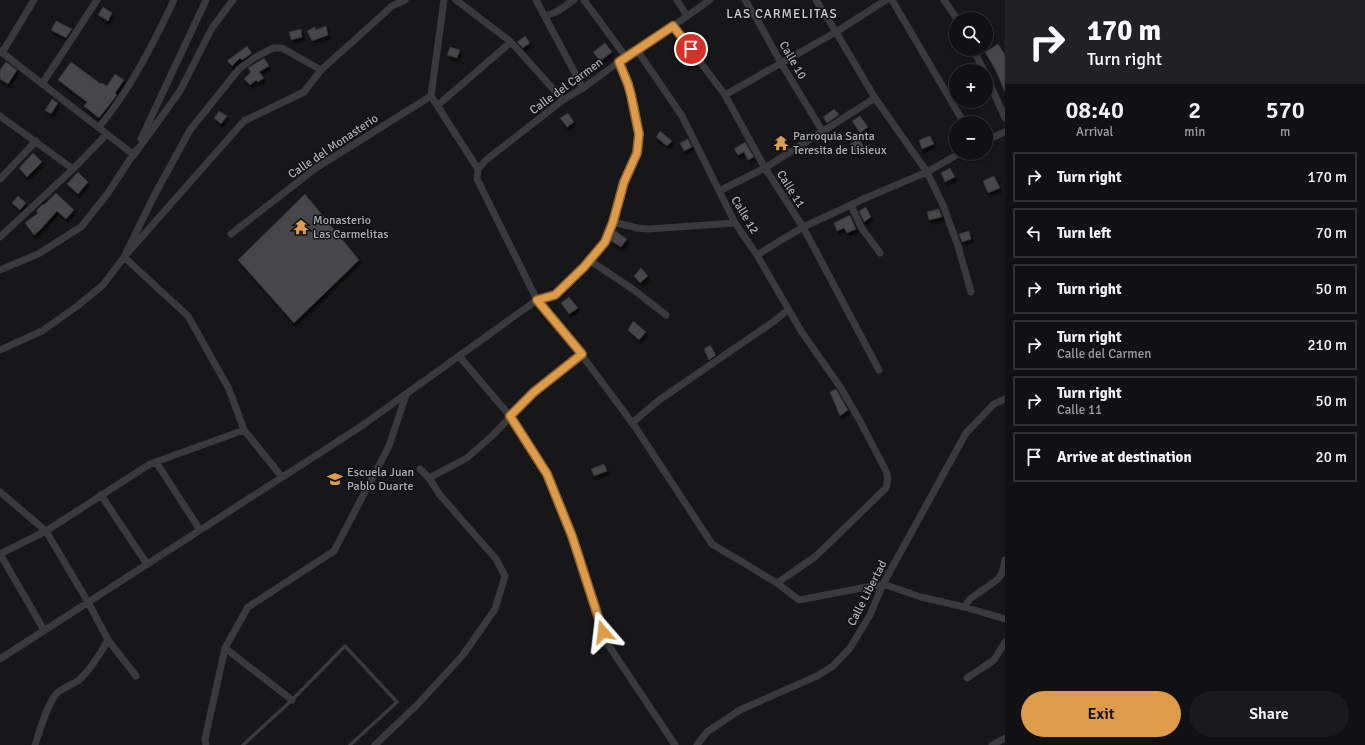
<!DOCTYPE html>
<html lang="en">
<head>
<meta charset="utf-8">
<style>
  body { margin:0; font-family:Signika,sans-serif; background:#1a1a1c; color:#f1f3f6; height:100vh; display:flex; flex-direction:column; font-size:15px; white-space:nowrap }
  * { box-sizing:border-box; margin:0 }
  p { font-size:13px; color:#9c9da0 }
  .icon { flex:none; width:22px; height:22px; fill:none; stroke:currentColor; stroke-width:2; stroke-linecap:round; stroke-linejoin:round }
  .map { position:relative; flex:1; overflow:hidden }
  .details { display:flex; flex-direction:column; background:#111113; width:360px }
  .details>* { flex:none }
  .guide { background:#202124; color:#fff; overflow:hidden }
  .tools { position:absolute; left:949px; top:12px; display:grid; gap:8px }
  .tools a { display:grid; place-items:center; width:44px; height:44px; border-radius:50%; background:#111113; box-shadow:0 2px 6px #0003,0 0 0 1px #303133; font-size:20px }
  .pin { position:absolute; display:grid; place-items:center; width:34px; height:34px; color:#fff; margin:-17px; border:2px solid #fff; border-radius:50%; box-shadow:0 1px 4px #0007 }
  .me { position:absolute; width:44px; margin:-22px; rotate:343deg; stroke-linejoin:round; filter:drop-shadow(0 0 3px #0008) }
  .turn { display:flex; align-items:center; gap:14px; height:84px; padding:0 16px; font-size:18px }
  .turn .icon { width:52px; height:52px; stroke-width:2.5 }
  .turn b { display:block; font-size:28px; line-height:34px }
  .eta { display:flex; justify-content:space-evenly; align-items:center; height:68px; text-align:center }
  .eta b { font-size:24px; font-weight:600; line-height:28px }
  .cta { display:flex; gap:8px; margin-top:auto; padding:8px 16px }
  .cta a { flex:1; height:46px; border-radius:24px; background:#de9b49; color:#111; font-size:16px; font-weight:600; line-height:46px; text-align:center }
  .cta a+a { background:#1a1a1c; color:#f1f3f6 }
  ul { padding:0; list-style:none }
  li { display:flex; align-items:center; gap:12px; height:50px; margin:0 8px 6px; padding:0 8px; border:2px solid #303133; border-radius:0px }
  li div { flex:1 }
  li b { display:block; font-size:15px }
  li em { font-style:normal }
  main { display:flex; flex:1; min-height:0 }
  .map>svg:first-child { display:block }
  .building { fill:#46474b; stroke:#313234; filter:url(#shadow) }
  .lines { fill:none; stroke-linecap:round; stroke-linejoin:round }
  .service { stroke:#383a3d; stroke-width:3.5 }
  .minor { stroke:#383a3d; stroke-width:7 }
  .route-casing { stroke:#90652f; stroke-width:10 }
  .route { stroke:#de9b49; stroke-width:7 }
  .labels { text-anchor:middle; stroke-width:3; stroke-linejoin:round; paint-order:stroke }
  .street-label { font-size:12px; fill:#abb0b7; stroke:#121214 }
  .poi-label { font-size:12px; fill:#abb0b7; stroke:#121214; text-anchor:start }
  .neighbourhood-label { font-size:13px; letter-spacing:1px; fill:#cbced4; stroke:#121214 }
</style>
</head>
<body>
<main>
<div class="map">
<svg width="1005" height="745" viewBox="0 0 1005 745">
  <defs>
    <filter id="shadow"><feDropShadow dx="2" dy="3.5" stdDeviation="1" flood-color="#0009"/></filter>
  </defs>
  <rect width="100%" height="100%" fill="#171719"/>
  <!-- building -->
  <path class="building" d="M103,7l9,6 -4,8 -10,-6z
    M56,21l16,8 -6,9 -15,-8z
    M326,26l2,9 -16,6 -5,-10 8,-4 1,3z
    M301,29l1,8 -11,3 -2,-8z
    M525,36l5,7 -7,5 -6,-6z
    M605,43l7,9 -12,9 -7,-9z
    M998,44l7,11v37l-10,-23 -10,-17z
    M247,46l5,7 -10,7 -2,-2 -8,8 -5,-5z
    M450,47l10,3 -3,8 -10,-3z
    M264,58l5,8 -10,6 5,6 -6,4 -2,-2 -6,5 -6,-6 7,-7 -3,-4z
    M6,62l11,8 -9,14 -8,-5v-9z
    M71,62l30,22 1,-1 5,3 8,-12 9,6 -9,13 2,2 -18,23 -15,-12 3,-4 -29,-22z
    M52,99l6,4 -7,11 -6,-4z
    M834,109l5,6 -12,8 -4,-6z
    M219,111l8,5 -6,8 -7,-6z
    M568,113l6,9 -7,5 -7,-9z
    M860,116l8,11 -8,6 -8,-12z
    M660,131l12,10 -5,5 -11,-9z
    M930,136l4,8 -12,5 -3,-9z
    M688,139l4,8 -8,4 -4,-8z
    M859,139l6,10 -9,5 -6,-10z
    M745,142l9,15 -6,3 -4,-8 -6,3 -4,-6z
    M33,153l9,9 -15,15 -8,-9z
    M950,168l5,9 -10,5 -4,-9z
    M78,172l10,10 -10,12 -11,-10z
    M994,176l6,12 -12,5 -5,-12z
    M56,193l18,17 -8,9 -9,-8 -16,18 -7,6 -9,-12 13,-10 -2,-2 7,-7 1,1z
    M305,194l54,66 -65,63 -56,-63z
    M18,196l8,7 -6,7 -8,-7z
    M866,207l5,10 -7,5 -5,-11z
    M939,209l3,8 -13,3 -2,-8z
    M850,215l6,14 -9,4 -3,-5 -7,3 -3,-8z
    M615,231l12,8 -6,8 -10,-6z
    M969,231l2,8 -9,3 -3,-8z
    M641,268l7,8 -8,7 -6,-7z
    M569,297l9,11 -9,6 -8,-11z
    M633,321l13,11 -7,8 -11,-10z
    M710,345l6,10 -7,5 -5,-11z
    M836,389l12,21 -8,6 -10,-24z
    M604,464l3,7 -13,5 -3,-7z"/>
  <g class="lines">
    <!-- service -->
    <path class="service" d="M243,745l49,-45 53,-54 52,56 -47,43"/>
    <!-- minor -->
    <path class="minor" d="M456,0l55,42 52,58
      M536,0l47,88
      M584,0l42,57
      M677,0l10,16
      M745,0l13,21 23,42 42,69
      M816,0l20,32 39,66 52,74 16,33 15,41 13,46
      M892,0l72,123
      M944,0l13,19
      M545,16l11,-4 18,-12
      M673,26l52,69 40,73 38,59 76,143
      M973,49l11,22
      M637,50l45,66 53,107 22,32 44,76 40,57 19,33 26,50 2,8 -2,9 -70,68 -39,27
      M0,51l134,104 46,-64 32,-63 21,-28
      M2,53l32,-53
      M619,62l9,22 7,22 4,28 -2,19 -13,29 -11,40 -8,20 -21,25 -29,28 -18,5 44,54 55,74 76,116 65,39 22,17 84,-16 38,13 43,10 41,12
      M986,75l19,43
      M42,84l55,-84
      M725,95l111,-63 50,-32
      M438,105l73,-63
      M0,116l73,53
      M99,127c31,-37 54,-83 75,-127
      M141,139l65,-139
      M986,140l19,-8
      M478,169l8,-9 77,-60 20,-12 43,-31 47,-31 14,-10 23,-16
      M0,179l36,-38
      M719,191l46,-23 110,-70
      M851,205l10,22 19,26
      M613,222l24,6 12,1 86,-6
      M231,234l85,-66 115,-72
      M0,237l73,-68 34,-35
      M757,255l46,-28 65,-30 59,-25 33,-19
      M589,260l45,30 32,25
      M0,270l38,-16 43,-27 27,-34 28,-43
      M0,350l42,-19 34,-24 27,-22 21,-28 30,-61 36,-66 49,-61 15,-11 19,-10h9l39,22
      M459,356l51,60 37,58 24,62 36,107 68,102
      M632,423l27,-23 114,-78 15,-12
      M156,462l44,68
      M420,469l9,9
      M282,477l-38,-47 -15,-41 -41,-73 -64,-59 120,-136 60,-29 17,-22 49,-44 22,-20 13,-6
      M0,492l46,39 42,71 20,38 28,36
      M101,495l46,69
      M0,554l46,-23 104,-67 94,-34
      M0,554l44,76
      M964,607l6,-8 28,-20 4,-6 3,-13
      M225,648l67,52
      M0,659l360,-232 177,-127 -60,-121 1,-10 -47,-73 13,-96
      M967,678l27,-18 11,-18
      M35,745c5,-15 11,-38 21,-51 3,-4 18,-10 23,-14 12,-11 21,-26 29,-40
      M206,745l-1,-6 20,-91 23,-41 86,-56 55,-105 17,-51
      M375,745l42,-40 46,-50 32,-46 10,-33 -9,-17 -56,-64 -11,-17 38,-20 26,-23 41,-43 47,-38
      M697,745l10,-13 33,-22 77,-34 16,-10 17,-18 20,-33 13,-31 83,-151 28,-29 11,-5
      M992,745l13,-7"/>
  </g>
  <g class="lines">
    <defs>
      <path id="route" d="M603,632l-31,-96 -25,-62 -37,-58 24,-24 48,-38 -45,-54 18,-5 29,-28 21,-25 8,-20 11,-40 13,-29 2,-19 -8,-39 -3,-11 -9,-22 54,-36 18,23"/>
    </defs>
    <!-- route casing -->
    <use href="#route" class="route-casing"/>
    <!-- route -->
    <use href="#route" class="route"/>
  </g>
  <!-- icons -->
  <defs>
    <symbol id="temple-bare" viewBox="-9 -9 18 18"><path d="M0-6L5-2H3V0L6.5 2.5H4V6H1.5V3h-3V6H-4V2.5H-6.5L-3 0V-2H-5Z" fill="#de9b49" stroke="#121214" stroke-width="2.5" paint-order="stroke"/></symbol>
    <symbol id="school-bare" viewBox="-9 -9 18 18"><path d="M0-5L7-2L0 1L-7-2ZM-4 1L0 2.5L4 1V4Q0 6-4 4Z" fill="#de9b49" stroke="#121214" stroke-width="2.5" paint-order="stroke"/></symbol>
  </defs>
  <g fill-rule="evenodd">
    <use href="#temple-bare" x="770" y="132" width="22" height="22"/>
    <use href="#temple-bare" x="290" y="216" width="22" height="22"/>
    <use href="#school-bare" x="324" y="468" width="22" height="22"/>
  </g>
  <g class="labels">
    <!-- street labels -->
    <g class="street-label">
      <text transform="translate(793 60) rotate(60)" y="4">Calle 10</text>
      <text transform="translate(566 86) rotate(-36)" y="4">Calle del Carmen</text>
      <text transform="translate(333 146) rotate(-34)" y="4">Calle del Monasterio</text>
      <text transform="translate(791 189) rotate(58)" y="4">Calle 11</text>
      <text transform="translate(745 215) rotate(59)" y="4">Calle 12</text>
      <text transform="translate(867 593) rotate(-63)" y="4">Calle Libertad</text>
    </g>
    <!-- poi labels -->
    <g class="poi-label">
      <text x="793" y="140">Parroquia Santa<tspan x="793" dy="14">Teresita de Lisieux</tspan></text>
      <text x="313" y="224">Monasterio<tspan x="313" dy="14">Las Carmelitas</tspan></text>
      <text x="347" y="476">Escuela Juan<tspan x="347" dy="14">Pablo Duarte</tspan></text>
    </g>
    <!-- neighbourhood labels -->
    <g class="neighbourhood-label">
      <text x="782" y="18">LAS CARMELITAS</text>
    </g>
  </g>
</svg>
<div class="tools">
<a><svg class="icon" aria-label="search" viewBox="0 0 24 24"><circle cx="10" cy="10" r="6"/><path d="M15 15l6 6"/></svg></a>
<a>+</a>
<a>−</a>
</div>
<div class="pin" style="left:691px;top:49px;background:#d93025"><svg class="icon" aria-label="arrive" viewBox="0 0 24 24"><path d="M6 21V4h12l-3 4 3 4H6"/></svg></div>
<svg class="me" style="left:603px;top:632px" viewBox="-20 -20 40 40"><path d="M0-17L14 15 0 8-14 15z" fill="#de9b49" stroke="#fff" stroke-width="4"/></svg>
</div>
<section class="details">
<div class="guide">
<div class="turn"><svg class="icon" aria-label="right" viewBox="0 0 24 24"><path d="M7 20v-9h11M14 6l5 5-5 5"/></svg><div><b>170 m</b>Turn right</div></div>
</div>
<div class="eta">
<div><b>08:40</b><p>Arrival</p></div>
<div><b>2</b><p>min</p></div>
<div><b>570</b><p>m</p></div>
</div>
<ul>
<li><svg class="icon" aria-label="right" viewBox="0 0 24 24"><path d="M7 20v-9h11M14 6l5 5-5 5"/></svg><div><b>Turn right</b></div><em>170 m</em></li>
<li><svg class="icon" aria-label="left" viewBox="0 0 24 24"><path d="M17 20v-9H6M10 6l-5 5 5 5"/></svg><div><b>Turn left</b></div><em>70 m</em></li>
<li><svg class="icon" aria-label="right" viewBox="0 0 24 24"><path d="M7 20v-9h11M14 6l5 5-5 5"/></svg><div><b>Turn right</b></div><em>50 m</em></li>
<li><svg class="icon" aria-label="right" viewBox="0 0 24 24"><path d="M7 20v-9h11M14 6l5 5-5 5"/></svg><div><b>Turn right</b><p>Calle del Carmen</p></div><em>210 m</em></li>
<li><svg class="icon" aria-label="right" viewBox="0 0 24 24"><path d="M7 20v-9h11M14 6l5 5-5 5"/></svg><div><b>Turn right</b><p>Calle 11</p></div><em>50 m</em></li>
<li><svg class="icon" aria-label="arrive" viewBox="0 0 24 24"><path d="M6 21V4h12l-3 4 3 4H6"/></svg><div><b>Arrive at destination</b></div><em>20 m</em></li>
</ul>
<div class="cta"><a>Exit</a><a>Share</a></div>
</section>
</main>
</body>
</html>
